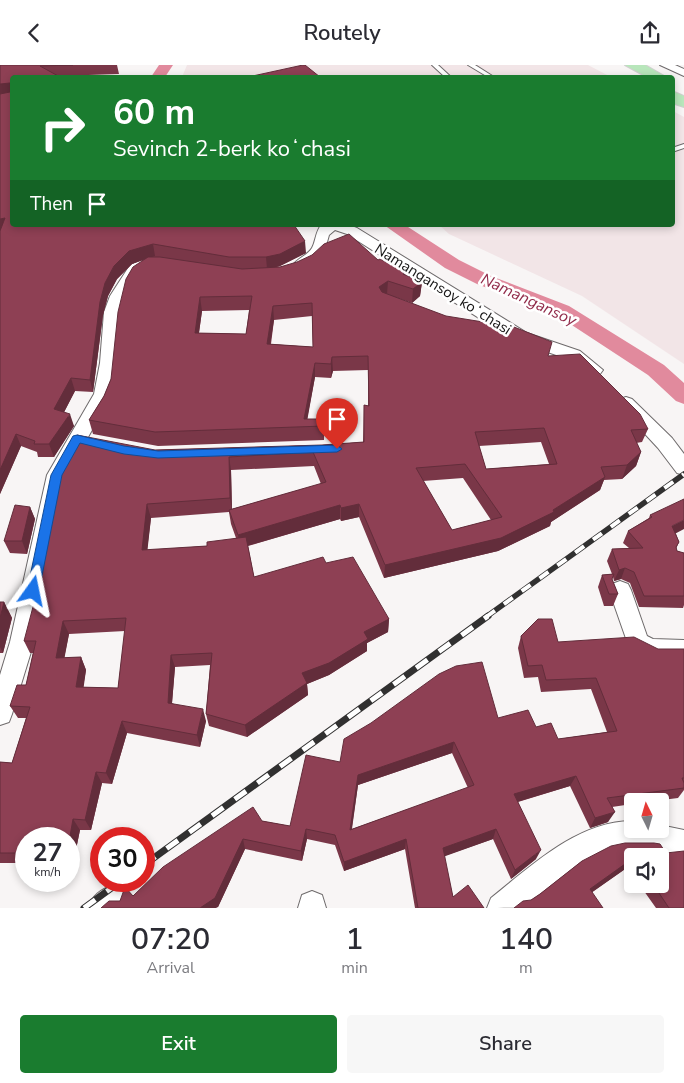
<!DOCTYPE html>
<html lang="en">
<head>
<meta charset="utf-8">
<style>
  body { margin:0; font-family:"Nunito Sans",sans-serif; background:#f7f7f7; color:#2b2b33; height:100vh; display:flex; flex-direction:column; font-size:19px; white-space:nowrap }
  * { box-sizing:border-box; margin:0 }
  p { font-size:16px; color:#7c7c81 }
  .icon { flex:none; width:28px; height:28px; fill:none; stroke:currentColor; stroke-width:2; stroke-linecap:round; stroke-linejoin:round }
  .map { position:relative; height:843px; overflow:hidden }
  .details { display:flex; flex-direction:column; background:#fff; flex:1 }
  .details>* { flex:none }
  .hud { position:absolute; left:10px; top:10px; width:665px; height:152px; border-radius:5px; box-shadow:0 2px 8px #0003; background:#1a7c2f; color:#fff; overflow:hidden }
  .needle { width:32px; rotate:355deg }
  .tools { position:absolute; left:624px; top:728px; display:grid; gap:10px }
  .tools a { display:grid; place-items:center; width:45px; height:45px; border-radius:5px; background:#fff; box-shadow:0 2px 8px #0003; font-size:25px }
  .speed { position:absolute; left:15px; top:762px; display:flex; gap:10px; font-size:25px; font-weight:700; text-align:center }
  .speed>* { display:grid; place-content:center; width:65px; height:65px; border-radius:50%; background:#fff; box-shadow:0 2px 8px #0003; line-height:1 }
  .speed small { font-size:12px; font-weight:400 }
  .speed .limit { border:8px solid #d22; background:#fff; color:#111 }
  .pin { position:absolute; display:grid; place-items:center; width:42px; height:42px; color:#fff; margin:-51px -21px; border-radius:50% 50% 50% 0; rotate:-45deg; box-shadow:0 0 5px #0007 }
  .pin .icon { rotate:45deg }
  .me { position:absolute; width:55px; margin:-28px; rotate:12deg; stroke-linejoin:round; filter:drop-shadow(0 0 4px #0008) }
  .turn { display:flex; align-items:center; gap:18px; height:105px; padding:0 20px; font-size:22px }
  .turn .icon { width:65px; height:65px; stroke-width:2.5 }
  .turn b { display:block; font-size:35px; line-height:42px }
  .then { display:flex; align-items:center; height:48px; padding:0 20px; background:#0003; gap:10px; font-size:19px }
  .eta { display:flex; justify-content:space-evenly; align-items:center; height:85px; text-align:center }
  .eta b { font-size:30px; font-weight:600; line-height:35px }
  .cta { display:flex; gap:10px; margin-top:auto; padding:10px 20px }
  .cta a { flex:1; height:58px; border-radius:5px; background:#1a7c2f; color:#fff; font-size:20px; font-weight:600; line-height:58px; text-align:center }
  .cta a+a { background:#f7f7f7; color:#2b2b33 }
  header { display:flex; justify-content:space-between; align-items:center; height:65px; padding:0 20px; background:#fff; font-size:22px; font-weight:600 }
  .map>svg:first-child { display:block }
  .built { fill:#f2e5e7 }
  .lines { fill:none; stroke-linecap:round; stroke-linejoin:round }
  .canal { fill:#e18a9d; fill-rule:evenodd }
  .service-casing { stroke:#6e6a6b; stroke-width:2 }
  .minor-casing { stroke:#6e6a6b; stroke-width:2 }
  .primary-casing { stroke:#d1d0d0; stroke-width:2 }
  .service { fill:#fff; fill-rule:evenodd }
  .minor { fill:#fff; fill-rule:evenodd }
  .primary { fill:#b8e6bb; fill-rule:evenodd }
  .rail-far1-casing { stroke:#313030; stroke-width:5.5 }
  .rail-casing { stroke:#313030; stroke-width:7 }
  .rail-far1 { stroke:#fff; stroke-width:4; stroke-dasharray:11; stroke-linecap:butt }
  .rail { stroke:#fff; stroke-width:5; stroke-dasharray:14; stroke-linecap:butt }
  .wall { fill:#7a3748; fill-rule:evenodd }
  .shaded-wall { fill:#632d3b }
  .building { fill:#8e4054; stroke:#632d3b; fill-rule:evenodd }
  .route { fill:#1a73e8; stroke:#114b97 }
  .labels { text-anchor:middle; stroke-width:5; stroke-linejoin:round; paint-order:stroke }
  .street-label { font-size:15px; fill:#171616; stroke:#fff }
  .water-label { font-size:16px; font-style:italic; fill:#912b4a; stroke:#fff }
</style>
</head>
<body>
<header><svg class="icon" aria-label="back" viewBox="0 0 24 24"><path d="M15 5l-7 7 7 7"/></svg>Routely<svg class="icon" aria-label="share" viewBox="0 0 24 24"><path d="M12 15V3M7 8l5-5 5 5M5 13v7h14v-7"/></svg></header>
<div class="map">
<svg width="684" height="843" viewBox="0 0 684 843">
  <rect width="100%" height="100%" fill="#f8f5f5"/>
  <!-- built -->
  <path class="built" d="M187,0h401l23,12h-429z
    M673,46l11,6v247l-102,-68 -133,-62 -10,-9h233z"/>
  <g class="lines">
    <!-- canal -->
    <path class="canal" d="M159,0h14l-8,12h-14z
      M384,160h21l54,35 32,16 78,30 95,59 20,18v21l-8,-3 -28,-26 -93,-61 -78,-30 -32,-16z"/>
    <defs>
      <path id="service" d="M432,0h6l13,12h-6z
        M468,0h7l19,12h-6z
        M684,79v4l-12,4v-4z"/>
      <path id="minor" d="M660,0h15l9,4v7z
        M321,160h28l8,3 170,105 53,18 23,19 -3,4h-12l-20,-15 -53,-18 -168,-107 -12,-4 -6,5 -5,18 -18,15h-10l-3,-3c5,-7 15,-10 19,-17 4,-7 3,-15 9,-23z
        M141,195l8,5 -8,6 -15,25 -6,16 -2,51 -6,31 -45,81 -33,167 -22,72 -3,8 -9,3v-50l10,-33 37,-167 47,-81 6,-31 4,-51 6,-16 20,-31z
        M626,332l6,2 40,39 12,16v21l-7,-2 -19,-25 -38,-41 -3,-4 3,-4z
        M620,516l8,3 3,6 16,46 6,3 31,1v20l-32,-1 -22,-9 -21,-60 3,-6z
        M631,756l1,8h28v-4l24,5v28c-57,-13 -78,-14 -126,23 -10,8 -21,20 -33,26 -9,1 -28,1 -38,1l4,-10c40,-32 86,-76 140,-77z
        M113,820l10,4 4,10 -3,9h-36c5,-13 12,-18 25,-23z
        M312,826l10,4 4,13h-28l4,-13z"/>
      <path id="primary" d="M625,0h20l21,12h-19z
        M672,26l12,5v11l-12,-4z"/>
    </defs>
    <!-- service casing -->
    <use href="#service" class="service-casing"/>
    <!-- minor casing -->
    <use href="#minor" class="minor-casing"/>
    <!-- primary casing -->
    <use href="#primary" class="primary-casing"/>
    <!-- service -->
    <use href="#service" class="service"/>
    <!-- minor -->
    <use href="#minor" class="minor"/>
    <!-- primary -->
    <use href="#primary" class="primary"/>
    <defs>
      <path id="rail-far1" d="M486,552l198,-143"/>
      <path id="rail" d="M144,800l344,-249
        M84,843l37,-27"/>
    </defs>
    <!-- rail-far1 casing -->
    <use href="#rail-far1" class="rail-far1-casing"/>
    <!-- rail casing -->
    <use href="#rail" class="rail-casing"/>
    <!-- rail-far1 -->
    <use href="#rail-far1" class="rail-far1"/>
    <!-- rail -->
    <use href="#rail" class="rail"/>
  </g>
  <!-- wall -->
  <path class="wall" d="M0,0h117l2,9 -61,2 -46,149 294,28 -26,13 -3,1 101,-7 44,22 -2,14 -8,7 -17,-6 153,59 100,73 -6,13 -6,1 5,9 -5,14 -14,13 -18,1 -4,10 -49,32 -1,4 -52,25 -114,27 -25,-61 -18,4 -1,-2 -92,27 6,31 72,-14 63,56 -1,13 -21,11v8l-38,24 -22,9 1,11 -61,42 -38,-11 -3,-12 4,-49 -35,2 -3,36 34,18 -6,26 -73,-14 -15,51 -10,-1 -11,47h-11l-7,34h-4v-25h-43v24h-26v-101l12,1 14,-45h-8l-8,-12 16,-21 7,-32h-3l-6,-12 131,-191 167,-5 41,-3 1,-37 4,1v-36l-35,1 -2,7 -16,-1 -8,42h17v21l-166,6 -65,-12 -4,-14 15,-24 7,-17 34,-120 -13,5 -15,15 -9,17 -5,19 -10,77 -18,-1 -11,21 10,14 -20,31h-16l-1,-5 -16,-6 -21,48zM249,245l-3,24 -47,-1 3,-22zM312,251l1,31 -42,-3 3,-24zM541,377l8,22 -63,5 -7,-23zM314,401l7,18 -89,25 -1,-39zM463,413l28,42 -39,10 -29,-49zM229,447l2,12 5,14 -29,8 -60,4 4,-32zM125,566l-7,57 -35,-1 3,-17 -5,-13 -17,1 5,-24z
    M30,442l5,12 -8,35 -17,-1 -6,-12z
    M650,450l26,19 3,8 -3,7 1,2 7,2v52l-1,3 -44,-1 -9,-24 -9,-4 -7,2 -1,-4 -1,2 6,15 -5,12h-9l-6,-19 4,-12 10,-1 -5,-13 5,-12 17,-1 -6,-5 5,-12 21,-13z
    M0,537h4l8,16 -9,35h-3z
    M521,571l37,6 100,7h26v141l-6,8 -24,3h-22v3l-20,3 -4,15 -18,6 -20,-42 -52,16 18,57 -25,20 -18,-40 -49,17 9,41 31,11h-69l-10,-59 -61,22 -9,-26 -28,-6 -5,22 -57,-12 -27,58 -98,-6 13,-5 129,-75 28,5 50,-64 158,-44 38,9 22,12 49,-7 -16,-43 -50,3 -3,-15 -14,1 -6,-30zM452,688l16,35 -116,41 6,-44z
    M666,788l18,55h-28l-17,-24h21v-28h-28v17l-4,-6 -36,25 -61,8 9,-6 42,-33z"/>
  <!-- shaded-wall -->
  <path class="shaded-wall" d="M10,18l2,8 -12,5v-12z
    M5,153l-5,15v-14z
    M305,176l1,12 -26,13 -13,3 -1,-12z
    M153,179l2,12 -23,8 -15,15 -9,17 -5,19 -10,77 -3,-12 10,-78 5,-19 9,-17 15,-15z
    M388,216l-1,13 -9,7 1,-14z
    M422,217l-2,14 -8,7 1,-14z
    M200,232l2,14 -5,35 -2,-13z
    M273,241l1,14 -6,38 -1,-14z
    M332,292l1,14 -2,7v-14z
    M315,298v14l-9,50 -2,-8z
    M71,313l4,13 -16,31 -5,-13z
    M70,349l4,12 -20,31 -5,-13z
    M16,369l5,12 -21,48v-24z
    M641,387l-5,14 -14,13 5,-14z
    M229,392l2,13 1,42 -2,-14z
    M605,412l-5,13 -49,32 -1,4 -52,25 -114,27 1,-13 168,-55z
    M147,439l4,14 -5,45 -4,-13z
    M359,439v13l-18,4v-13z
    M340,440v14l-100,29 -2,-13z
    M30,442l5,12 -8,35 -5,-13z
    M684,455v9l-17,9 5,-12z
    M625,503l-4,11 -7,2 5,-11z
    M4,537l8,16 -9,35 -3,-6v-29z
    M389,554l-1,13 -21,11v8l-38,24 -22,9 1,11 -61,42 -2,-12 57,-52 62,-41z
    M63,556l6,13 -7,37 -6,-13z
    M171,590l4,12 -4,48 -3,-12z
    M81,592l5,13 -4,29 -6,-12z
    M203,644l3,12 -6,26 -3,-12z
    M122,656l5,12 -15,51 -6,-11z
    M454,677l-2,11 -94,32 -8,55v-10l8,-55z
    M96,707l6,11 -11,47 -6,-10z
    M576,711l-6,10 -60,18 4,-10z
    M615,747l-7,10 -18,6 5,-10z
    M73,754l7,11 -7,34 -4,-6v-16z
    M306,764l1,10 -5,22 -1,-10z
    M496,764l-3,10 -53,19 3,-10z
    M243,774l2,10 -27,58 -2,1h-16z
    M406,774l-1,10 -61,22v-9z
    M541,785l-5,9 -25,20 4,-9z
    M632,794v2l-4,6 -44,31 6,-9z"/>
  <!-- building -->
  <path class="building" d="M0,0h73l-33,1 20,11h-48v148h282l11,16 -25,13 -14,3h-37l-76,-13 -24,7 -15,15 -9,17 -5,19 -10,78 -19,-2 -17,31 16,5 -21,30h-15l1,-3 -19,-7 -16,36v-239l5,-13 -5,1v-125l10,-2v-9l-10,1z
    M305,0l15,12h-72l55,-12z
    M349,169l29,26 2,-1 26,13 -3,2 19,8 -9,7 -25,-8 -9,6 3,5 64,24 68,11 38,15 -4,14 32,-2 60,60 8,15 -17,1 10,22 -14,13 -26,2 4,10 -52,33 1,2 -53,26 -116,27 -26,-61 -18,4 -1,-3 -102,30 -9,-25 97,-28 -13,-30 -84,5 1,41 -83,6 -5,46 65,-4v-4l39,-5 8,40 69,-20 3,6 27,-6 36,62 -25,13 4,7 -39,24 -27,10 5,10 -62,42 -39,-11 6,-61 -41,2 -3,48 35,6 -6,26 -75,-14 -16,52 -10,-1 -11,48 -12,-1 -4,23v-3h-43v14h-26v-91l12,1 18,-56 -20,-1 7,-21h9l10,-44h-12l10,-38 27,-131 7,-21 9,-16 78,15 167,-5 42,-3v-37l5,1 -1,-50 -36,1 -1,7 -16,-1 -11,56h20v7l-169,6 -66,-12 15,-24 7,-17 7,-67 8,-33 7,-12 15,-10h12l82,12 38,-2 17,-5 15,-7 12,-11zM252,231l-6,38 -51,-1 5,-36zM312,238l1,44 -46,-3 6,-38zM544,363l13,36 -71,5 -11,-37zM465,399l37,53 -50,13 -36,-62zM126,553l-8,70 -42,-1 5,-30 -25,1 7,-37z
    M684,434v21l-12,6 7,16 -3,5 1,4 7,2v43h-40l-10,-24 -9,-4 -6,2 -7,-21 31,-1 -15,-17 24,-14 -2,-2z
    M15,440l15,2 -8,34h-18z
    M614,509l-2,5 6,15h-9l-7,-19z
    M0,537h4l-4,16z
    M538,554h14l6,23 76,-5 24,12h26v129h-2l2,5v5l-77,10 8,14 -20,6 -19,-42 -62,18 27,56 -26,20 -19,-41 -53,19 10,49 15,-12 16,23h-66l-12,-69 -62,23 -9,-27 -29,-6 -5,22 -58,-12 -28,59 -15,10h-99l8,-7h11l5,-14 8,9 30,-29 90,-60 9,14 28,5 16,-71 34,7 4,-23 27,-16 68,-49 17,-8 26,-4 16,56 30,-8 8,17 15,-4 7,16 59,-8 -21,-53 -50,2 -4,-15 -14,1 -7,-30zM454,677l20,43 -124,45 8,-55z
    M625,778h29l6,1 6,9 18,-2v57h-15l-16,-24h7v-28h-28v3l-42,30 13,19h-89l9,-7 8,-1 9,-6 42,-33 29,-15z"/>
  <!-- route -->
  <path class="route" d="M77,370l47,11 34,5 179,-6 5,4 -5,3 -179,6 -34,-4 -44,-11 -18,32 -23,116 -6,5 -6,-5 24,-116 22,-39z"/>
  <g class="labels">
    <!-- street labels -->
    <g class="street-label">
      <text transform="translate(443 224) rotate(32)" y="5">Namangansoy koʻchasi</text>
    </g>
    <!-- water labels -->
    <g class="water-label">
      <text transform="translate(529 234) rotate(25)" y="6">Namangansoy</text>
    </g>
  </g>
</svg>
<div class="tools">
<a><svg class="needle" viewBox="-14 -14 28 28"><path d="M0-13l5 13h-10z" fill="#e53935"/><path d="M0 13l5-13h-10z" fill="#7c7c81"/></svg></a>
<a><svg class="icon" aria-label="sound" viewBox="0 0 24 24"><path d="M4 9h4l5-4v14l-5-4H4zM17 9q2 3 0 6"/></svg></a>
</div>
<div class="speed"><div>27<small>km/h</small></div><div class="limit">30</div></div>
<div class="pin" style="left:337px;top:384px;background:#d93025"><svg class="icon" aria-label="arrive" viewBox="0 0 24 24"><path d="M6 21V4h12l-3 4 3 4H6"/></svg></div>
<svg class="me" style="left:33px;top:526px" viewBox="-20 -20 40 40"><path d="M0-17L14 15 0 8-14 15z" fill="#1a73e8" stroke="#fff" stroke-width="4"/></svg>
<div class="hud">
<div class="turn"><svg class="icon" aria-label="right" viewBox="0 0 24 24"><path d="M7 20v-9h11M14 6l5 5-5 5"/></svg><div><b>60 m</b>Sevinch 2-berk koʻchasi</div></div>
<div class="then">Then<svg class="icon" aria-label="arrive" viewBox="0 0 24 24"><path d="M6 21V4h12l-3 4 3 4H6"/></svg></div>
</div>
</div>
<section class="details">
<div class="eta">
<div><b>07:20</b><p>Arrival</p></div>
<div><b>1</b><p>min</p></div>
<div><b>140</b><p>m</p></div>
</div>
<div class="cta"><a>Exit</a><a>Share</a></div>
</section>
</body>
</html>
